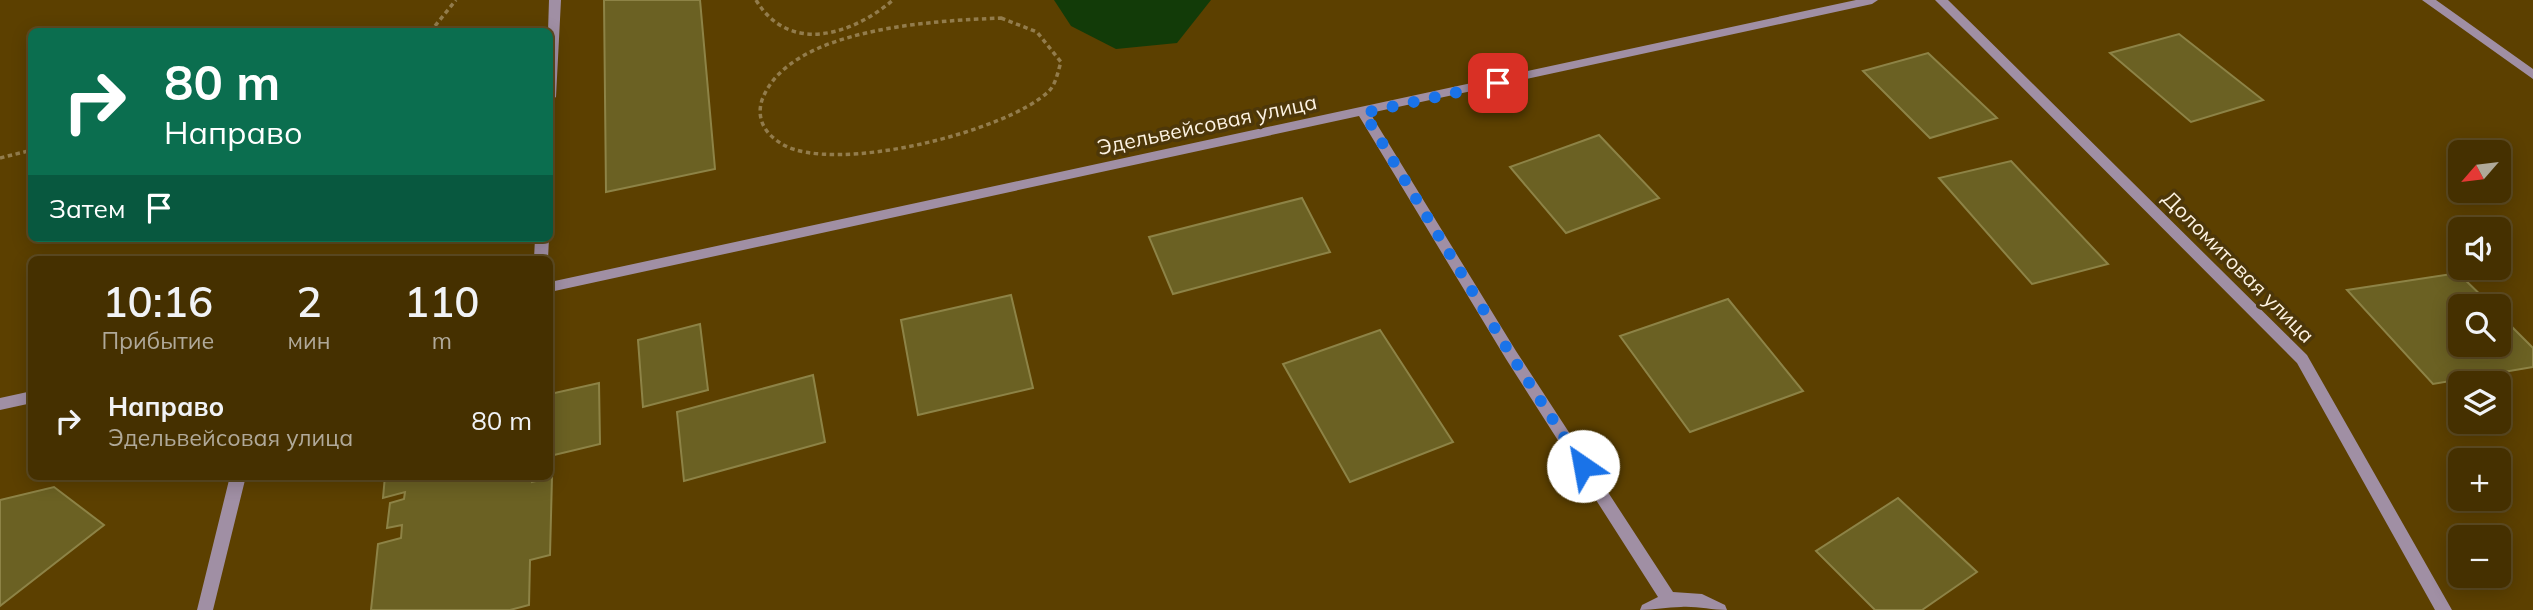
<!DOCTYPE html>
<html lang="ru">
<head>
<meta charset="utf-8">
<style>
  body { margin:0; font-family:Mulish,sans-serif; background:#4c380a; color:#f1f3f6; height:100vh; display:flex; flex-direction:column; font-size:26px; white-space:nowrap }
  * { box-sizing:border-box; margin:0 }
  p { font-size:23px; color:#b0a999 }
  .icon { flex:none; width:38px; height:38px; fill:none; stroke:currentColor; stroke-width:2; stroke-linecap:round; stroke-linejoin:round }
  .map { position:relative; flex:1; overflow:hidden }
  .sheet { position:absolute; left:28px; top:256px; width:525px; height:224px; display:flex; flex-direction:column; background:#453000; border-radius:10px; box-shadow:0 4px 18px #0003,0 0 0 2px #5d4b22 }
  .sheet>* { flex:none }
  .top-card { position:absolute; left:28px; top:28px; width:525px; height:214px; border-radius:10px; box-shadow:0 4px 18px #0003,0 0 0 2px #5d4b22; background:#0b6e4f; color:#fff; overflow:hidden }
  .needle { width:46px; rotate:242deg }
  .fabs { position:absolute; left:2448px; top:140px; display:grid; gap:14px }
  .fabs a { display:grid; place-items:center; width:63px; height:63px; border-radius:10px; background:#453000; box-shadow:0 4px 18px #0003,0 0 0 2px #5d4b22; font-size:35px }
  .pin { position:absolute; display:grid; place-items:center; width:60px; height:60px; color:#fff; margin:-30px; border-radius:14px; box-shadow:0 4px 10px #0006 }
  .me { position:absolute; width:77px; margin:-38px; rotate:327deg; stroke-linejoin:round; filter:drop-shadow(0 0 5px #0008) }
  .turn { display:flex; align-items:center; gap:24px; height:147px; padding:0 21px; font-size:32px }
  .turn .icon { width:91px; height:91px; stroke-width:2.5 }
  .turn b { display:block; font-size:49px; line-height:60px }
  .then { display:flex; align-items:center; height:66px; padding:0 21px; background:#0003; gap:14px; font-size:26px }
  .eta { display:flex; justify-content:space-evenly; align-items:center; height:119px; text-align:center }
  .eta b { font-size:42px; font-weight:600; line-height:49px }
  ul { padding:0; list-style:none }
  li { display:flex; align-items:center; gap:21px; height:91px; padding:0 21px }
  li div { flex:1 }
  li b { display:block; font-size:26px }
  li em { font-style:normal }
  .map>svg:first-child { display:block }
  .water { fill:#123b08 }
  .building { fill:#6b6123; stroke:#8d8346; stroke-width:2 }
  .lines { fill:none; stroke-linecap:round; stroke-linejoin:round }
  .path { stroke:#927c4c; stroke-width:3.5; stroke-dasharray:4.5 3.5; stroke-linecap:butt }
  .service { fill:#a08fa4; fill-rule:evenodd }
  .minor { fill:#a08fa4; fill-rule:evenodd }
  .route { stroke:#1a73e8; stroke-width:12; stroke-dasharray:0 21.6 }
  .labels { text-anchor:middle; stroke-width:7; stroke-linejoin:round; paint-order:stroke }
  .street-label { font-size:21px; fill:#fdf3e2; stroke:#4d3709 }
</style>
</head>
<body>
<div class="map">
<svg width="2533" height="610" viewBox="0 0 2533 610">
  <rect width="100%" height="100%" fill="#5c4000"/>
  <!-- water -->
  <path class="water" d="M1054,0h157l-34,43 -61,6 -45,-23z"/>
  <!-- building -->
  <path class="building" d="M604,0h96l15,169 -109,23z
    M2179,34l84,66 -72,22 -81,-69z
    M1928,53l69,65 -67,20 -67,-67z
    M1599,135l60,63 -93,35 -56,-66z
    M2011,161l97,103 -76,20 -93,-106z
    M1302,198l28,54 -157,42 -24,-57z
    M2458,273l34,33h-32v39h39v-31l34,34v19l-100,17 -86,-94z
    M1011,295l22,93 -115,27 -17,-95z
    M1728,299l75,92 -113,41 -70,-96z
    M700,324l8,66 -65,17 -5,-67z
    M1380,330l73,112 -103,40 -67,-118z
    M813,375l12,67 -141,39 -7,-69z
    M599,383l1,61 -50,12v-62z
    M385,476h147v6l20,-5 -2,78 -20,5 -1,45 -19,5h-139l7,-66 23,-6 1,-13 -15,3 3,-25 14,-4 1,-7 -22,6z
    M54,487l50,38 -104,81v-106z
    M1898,498l79,74 -55,38h-47l-59,-59z"/>
  <g class="lines">
    <!-- path -->
    <path class="path" d="M756,0c33,55 96,35 137,0
      M1001,18l36,14 24,30c-3,9 -5,22 -12,29 -42,41 -216,84 -267,53 -17,-10 -26,-25 -20,-44 27,-73 173,-79 239,-82z
      M430,32l26,-32
      M0,158l32,-8"/>
    <!-- service -->
    <path class="service" d="M549,0h12l-5,97 -6,4v-69h-2z
      M535,238h14l-1,21h-14z"/>
    <!-- minor -->
    <path class="minor" d="M1856,0h22l-6,4 -502,109 146,238 157,241 29,2 23,11 2,5c-16,0 -31,-4 -46,-3 -14,0 -27,3 -41,3l2,-5 16,-8 -152,-238 -147,-243 -809,176v-10z
      M1935,0h13l359,355 145,255h-17l-138,-247z
      M2422,0h14l97,69v10z
      M32,391v12l-32,7v-12z
      M230,476h16l-33,134h-16z"/>
  </g>
  <g class="lines">
    <!-- route -->
    <path class="route" d="M1498,83l-134,30 147,242 72,111"/>
  </g>
  <g class="labels">
    <!-- street labels -->
    <g class="street-label">
      <text transform="translate(1207 125) rotate(-12)" y="7">Эдельвейсовая улица</text>
      <text transform="translate(2238 267) rotate(45)" y="7">Доломитовая улица</text>
    </g>
  </g>
</svg>
<div class="fabs">
<a><svg class="needle" viewBox="-14 -14 28 28"><path d="M0-13l5 13h-10z" fill="#e53935"/><path d="M0 13l5-13h-10z" fill="#b0a999"/></svg></a>
<a><svg class="icon" aria-label="sound" viewBox="0 0 24 24"><path d="M4 9h4l5-4v14l-5-4H4zM17 9q2 3 0 6"/></svg></a>
<a><svg class="icon" aria-label="search" viewBox="0 0 24 24"><circle cx="10" cy="10" r="6"/><path d="M15 15l6 6"/></svg></a>
<a><svg class="icon" aria-label="layers" viewBox="0 0 24 24"><path d="M12 4l9 5-9 5-9-5zM3 14l9 5 9-5"/></svg></a>
<a>+</a>
<a>−</a>
</div>
<div class="pin" style="left:1498px;top:83px;background:#d93025"><svg class="icon" aria-label="arrive" viewBox="0 0 24 24"><path d="M6 21V4h12l-3 4 3 4H6"/></svg></div>
<svg class="me" style="left:1583px;top:466px" viewBox="-20 -20 40 40"><circle r="19" fill="#fff"/><path d="M0-13L10 11 0 6-10 11z" fill="#1a73e8"/></svg>
<div class="top-card">
<div class="turn"><svg class="icon" aria-label="right" viewBox="0 0 24 24"><path d="M7 20v-9h11M14 6l5 5-5 5"/></svg><div><b>80 m</b>Направо</div></div>
<div class="then">Затем<svg class="icon" aria-label="arrive" viewBox="0 0 24 24"><path d="M6 21V4h12l-3 4 3 4H6"/></svg></div>
</div>
<section class="sheet">
<div class="eta">
<div><b>10:16</b><p>Прибытие</p></div>
<div><b>2</b><p>мин</p></div>
<div><b>110</b><p>m</p></div>
</div>
<ul>
<li><svg class="icon" aria-label="right" viewBox="0 0 24 24"><path d="M7 20v-9h11M14 6l5 5-5 5"/></svg><div><b>Направо</b><p>Эдельвейсовая улица</p></div><em>80 m</em></li>
</ul>
</section>
</div>
</body>
</html>
